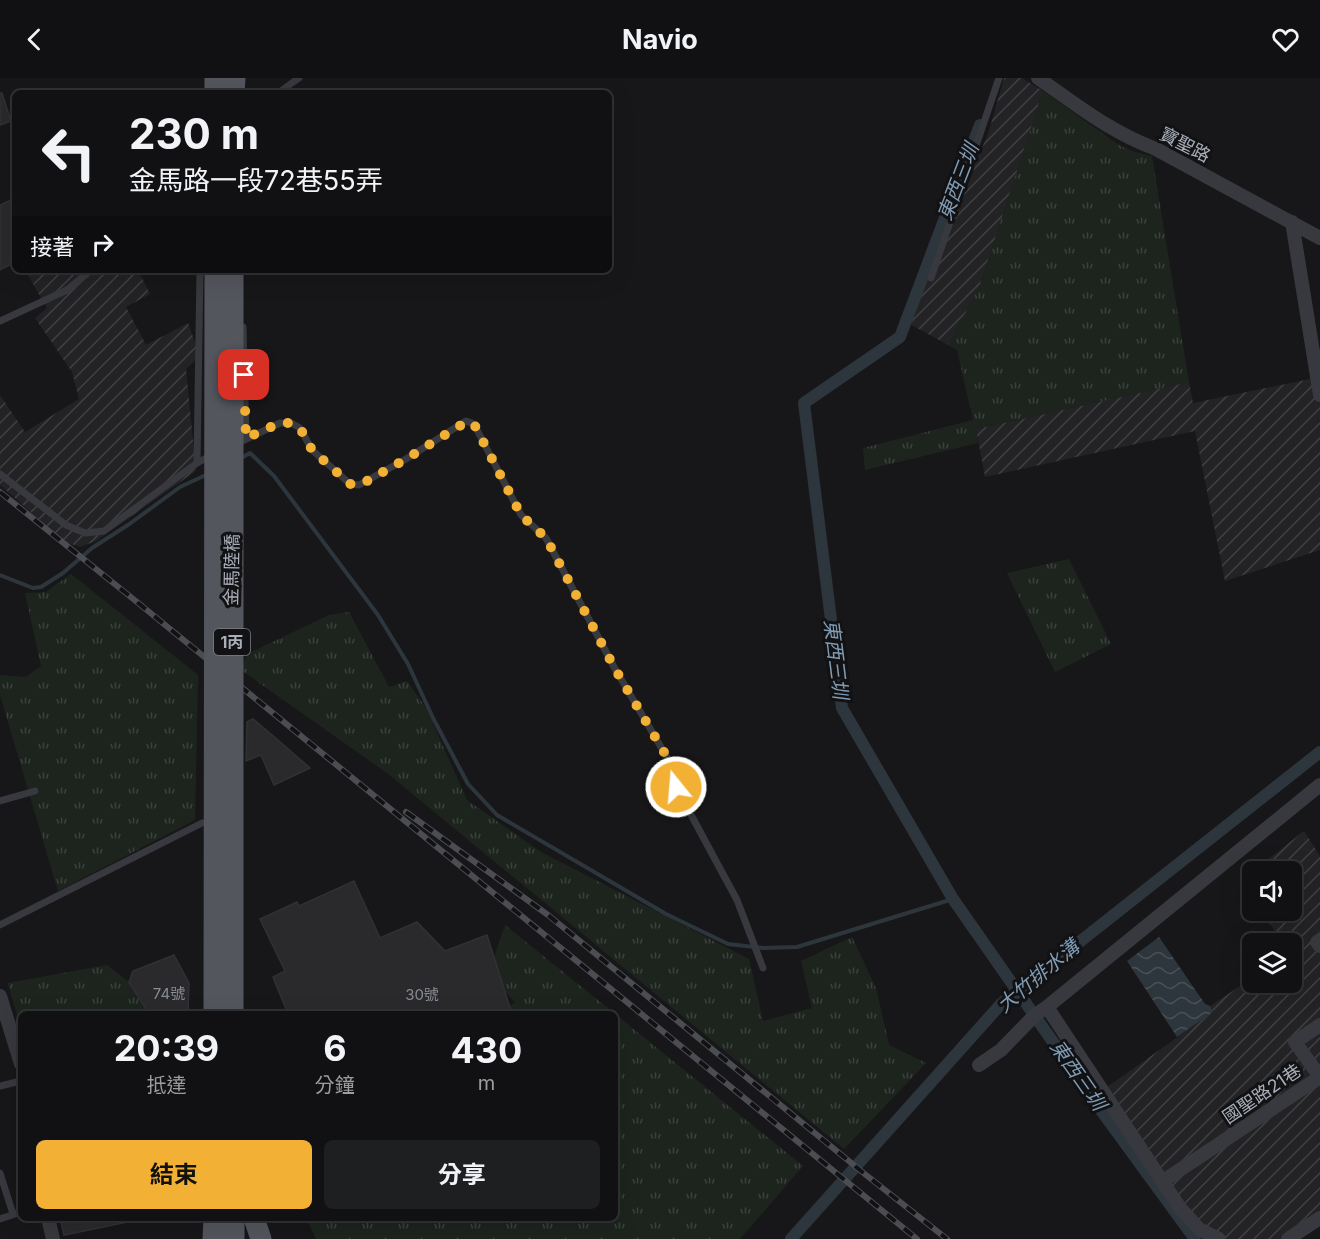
<!DOCTYPE html>
<html lang="zh-TW">
<head>
<meta charset="utf-8">
<style>
  body { margin:0; font-family:Inter,"Noto Sans TC",sans-serif; background:#1e1f21; color:#f1f3f6; height:100vh; display:flex; flex-direction:column; font-size:22px; white-space:nowrap }
  * { box-sizing:border-box; margin:0 }
  p { font-size:20px; color:#9c9da0 }
  .icon { flex:none; width:33px; height:33px; fill:none; stroke:currentColor; stroke-width:2; stroke-linecap:round; stroke-linejoin:round }
  .map { position:relative; flex:1; overflow:hidden }
  .side { position:absolute; left:18px; top:933px; width:600px; height:210px; display:flex; flex-direction:column; background:#111113; border-radius:9px; box-shadow:0 6px 24px #0002,0 0 0 2px #303133 }
  .side>* { flex:none }
  .guide { position:absolute; left:12px; top:12px; width:600px; height:183px; border-radius:9px; box-shadow:0 6px 24px #0002,0 0 0 2px #303133; background:#111113; color:#f1f3f6; overflow:hidden }
  .fabs { position:absolute; left:1242px; top:783px; display:grid; gap:12px }
  .fabs a { display:grid; place-items:center; width:60px; height:60px; border-radius:9px; background:#111113; box-shadow:0 6px 24px #0002,0 0 0 2px #303133; font-size:30px }
  .pin { position:absolute; display:grid; place-items:center; width:51px; height:51px; color:#fff; margin:-26px; border-radius:12px; box-shadow:0 3px 9px #0006 }
  .me { position:absolute; width:66px; margin:-33px; rotate:343deg; stroke-linejoin:round; filter:drop-shadow(0 0 4px #0008) }
  .turn { display:flex; align-items:center; gap:21px; height:126px; padding:0 18px; font-size:27px }
  .turn .icon { width:78px; height:78px; stroke-width:2.5 }
  .turn b { display:block; font-size:42px; line-height:51px }
  .then { display:flex; align-items:center; height:57px; padding:0 18px; background:#0003; gap:12px; font-size:22px }
  .eta { display:flex; justify-content:space-evenly; align-items:center; height:102px; text-align:center }
  .eta b { font-size:36px; font-weight:700; line-height:42px }
  .cta { display:flex; gap:12px; margin-top:auto; padding:12px 18px }
  .cta a { flex:1; height:69px; border-radius:9px; background:#f2b035; color:#111; font-size:24px; font-weight:700; line-height:69px; text-align:center }
  .cta a+a { background:#1e1f21; color:#f1f3f6 }
  header { display:flex; justify-content:space-between; align-items:center; height:78px; padding:0 18px; background:#111113; font-size:27px; font-weight:700 }
  .map>svg:first-child { display:block }
  .industrial { fill:url(#industrial-furrows) }
  .grass { fill:url(#grass-tufts) }
  .water { fill:url(#water-waves) }
  .lines { fill:none; stroke-linecap:round; stroke-linejoin:round }
  .stream { stroke:#2d363d; stroke-width:4 }
  .canal { stroke:#2d363d; stroke-width:12 }
  .building { fill:#2a2a2d; stroke:#313135; stroke-width:1.5 }
  .lane { stroke:#38393e; stroke-width:7 }
  .street { stroke:#38393e; stroke-width:14 }
  .primary { stroke:#54565d; stroke-width:21 }
  .rail-casing { stroke:#4b4d53; stroke-width:6 }
  .rail { stroke:#121214; stroke-width:4; stroke-dasharray:11; stroke-linecap:butt }
  .primary-bridge { stroke:#54565d; stroke-width:21 }
  .route { stroke:#f2b035; stroke-width:10; stroke-dasharray:0 18 }
  .labels { text-anchor:middle; stroke-width:6; stroke-linejoin:round; paint-order:stroke }
  .number-label { font-size:15px; fill:#888c95 }
  .shield { fill:#121214; stroke:#7c7f88; stroke-width:1.5 }
  .shield-label { font-size:16px; font-weight:bold; fill:#a9aeb9 }
  .street-label { font-size:18px; fill:#a9aeb9; stroke:#121214 }
  .water-label { font-size:20px; font-style:italic; fill:#809cb4; stroke:#121214 }
</style>
</head>
<body>
<header><svg class="icon" aria-label="back" viewBox="0 0 24 24"><path d="M15 5l-7 7 7 7"/></svg>Navio<svg class="icon" aria-label="heart" viewBox="0 0 24 24"><path d="M12 20l-8-8c-3-5 5-10 8-4 3-6 11-1 8 4z"/></svg></header>
<div class="map">
<svg width="1320" height="1161" viewBox="0 0 1320 1161">
  <defs>
    <pattern id="industrial-furrows" width="10" height="10" patternUnits="userSpaceOnUse" patternTransform="scale(1.5)"><rect width="10" height="10" fill="#232326"/><path d="M-1 1l2-2M0 10L10 0M9 11l2-2" fill="none" stroke="#404043"/></pattern>
    <pattern id="grass-tufts" width="24" height="20" patternUnits="userSpaceOnUse" patternTransform="scale(1.5)"><rect width="24" height="20" fill="#1d241e"/><path d="M3 7l-1-3M5 7V3M7 7l1-3M15 17l-1-3M17 17v-4M19 17l1-3" fill="none" stroke="#3b413d"/></pattern>
    <pattern id="water-waves" width="16" height="10" patternUnits="userSpaceOnUse" patternTransform="scale(1.5)"><rect width="16" height="10" fill="#2d363d"/><path d="M0 5q4-4 8 0t8 0" fill="none" stroke="#495157"/></pattern>
  </defs>
  <rect width="100%" height="100%" fill="#171719"/>
  <!-- industrial -->
  <path class="industrial" d="M1004,0h18l21,13 -64,197 -31,57 -42,-23 82,-188z
    M25,192h113l12,24 -24,13 20,38 42,-22 12,33 -14,13 10,102 -100,70 -16,6 -15,-5 -65,-57v-90l25,37 54,-33 -7,-27 -37,-54 12,-10z
    M1320,299v173l-95,31 -30,-150 -210,46 -9,-48 213,-47 4,21z
    M1304,753l16,25v362l-31,21h-77l-19,-14 -90,-135 110,-78 -3,-6 42,-28v4h40v-38l-9,-1 -22,-32 31,-1v-38l-39,-1z
    M1252,794v25l-10,-16z"/>
  <!-- grass -->
  <path class="grass" d="M1043,13l76,54 13,6 20,5 37,226 -213,47 2,14 -113,27 -2,-22 110,-28 -16,-70 -9,-5 31,-57z
    M1069,481l42,85 -56,28 -48,-99z
    M71,496l127,101 -3,145 -137,71 -58,-196v-20l26,2 15,-11 -16,-73 21,-1z
    M349,534l40,75 18,-6 19,27 41,92 74,52 208,107 14,62 49,-13 -11,-47 51,-24 24,51 13,57 37,18 -82,86 -457,-376 -146,-103 6,-16 82,-39z
    M505,847l110,89h-105l-2,-7 7,-5c-31,-32 -23,-38 -10,-77z
    M107,887l22,17 20,32h-128v16l-13,-47z
    M615,936l188,152 -63,73h-424l-10,-21h309z"/>
  <!-- water -->
  <path class="water" d="M1159,859l46,67 5,2 3,6 -36,25 -50,-76z"/>
  <g class="lines">
    <!-- stream -->
    <path class="stream" d="M241,380l9,-5 24,23 104,139 30,49 25,54 35,66 29,31 169,99 62,30 35,4 34,-1 156,-48
      M0,497l33,13 8,-1 22,-14 29,-25 36,-23 52,-38 28,-13"/>
    <!-- canal -->
    <path class="canal" d="M980,47l-80,212 -96,66 38,305 111,191 142,203 100,137
      M791,1161l210,-235 319,-252"/>
  </g>
  <!-- building -->
  <path class="building" d="M0,15h2l9,28 -11,4z
    M15,120v64l-15,8v-65z
    M253,641l25,21 32,28 -36,17 -13,-30 -15,6 1,-39z
    M354,803l26,57 37,-16 28,29 42,-16 25,79h-224l-15,-37 12,-6 -25,-52 37,-17 2,4z
    M174,877l15,28 -1,31h-39l-20,-32 4,-11z
    M60,1140h67l1,4 -64,13z"/>
  <g class="lines">
    <!-- lane -->
    <path class="lane" d="M278,15l21,-15
      M931,200l68,-200
      M0,243l67,-31 24,-20
      M243,249l3,111
      M236,366l44,-21h11l9,5 12,22 27,24 11,10 9,1 47,-26 60,-38 8,3 47,91 25,23 68,129 54,92 8,28 61,113 26,68
      M197,385l3,-193
      M0,396l66,51 19,8 19,-2 93,-68 15,-8
      M0,723l35,-10
      M0,847l202,-102
      M0,1008l21,-5
      M0,1095l13,41
      M0,1141l21,-7"/>
    <!-- street -->
    <path class="street" d="M1038,0c39,27 72,54 118,71l164,89
      M1292,144l28,173
      M1320,862l-3,2 3,4
      M0,918l21,68
      M1047,929l133,201 19,21 20,10
      M979,987l22,-15 34,-35 12,-8 273,-222
      M1163,1103l157,-104 -25,-35 25,-17
      M48,1140l5,21
      M1288,1161l32,-21"/>
    <!-- primary -->
    <path class="primary" d="M215,0v15
      M234,15l1,-15
      M234,1140v21
      M254,1140l7,21
      M213,1161l1,-21"/>
    <defs>
      <path id="rail" d="M0,414l137,110 780,637
        M406,734l142,103 318,260 81,64"/>
    </defs>
    <!-- rail casing -->
    <use href="#rail" class="rail-casing"/>
    <!-- rail -->
    <use href="#rail" class="rail"/>
    <!-- primary-bridge -->
    <path class="primary-bridge" d="M233,192v744
      M214,936l1,-744"/>
  </g>
  <g class="lines">
    <!-- route -->
    <path class="route" d="M244,297l2,63 34,-15h11l9,5 12,22 38,34 10,1 46,-26 60,-37 8,2 47,91 25,23 68,129 54,92 8,28"/>
  </g>
  <g class="labels">
    <!-- number labels -->
    <g class="number-label">
      <text x="169" y="921">74號</text>
      <text x="422" y="922">30號</text>
    </g>
    <!-- shield labels -->
    <rect class="shield" x="214" y="551" width="36" height="26" rx="4.5"/>
    <g class="shield-label">
      <text x="232" y="570">1丙</text>
    </g>
    <!-- street labels -->
    <g class="street-label">
      <text transform="translate(1185 67) rotate(27)" y="6">寶聖路</text>
      <text transform="translate(232 492) rotate(-89)" y="6">金馬陸橋</text>
      <text transform="translate(1262 1016) rotate(-34)" y="6">國聖路21巷</text>
    </g>
    <!-- water labels -->
    <g class="water-label">
      <text transform="translate(958 104) rotate(-69)" y="7">東西三圳</text>
      <text transform="translate(836 581) rotate(83)" y="7">東西三圳</text>
      <text transform="translate(1038 898) rotate(-40)" y="7">大竹排水溝</text>
      <text transform="translate(1078 997) rotate(55)" y="7">東西三圳</text>
    </g>
  </g>
</svg>
<div class="fabs">
<a><svg class="icon" aria-label="sound" viewBox="0 0 24 24"><path d="M4 9h4l5-4v14l-5-4H4zM17 9q2 3 0 6"/></svg></a>
<a><svg class="icon" aria-label="layers" viewBox="0 0 24 24"><path d="M12 4l9 5-9 5-9-5zM3 14l9 5 9-5"/></svg></a>
</div>
<div class="pin" style="left:244px;top:297px;background:#d93025"><svg class="icon" aria-label="arrive" viewBox="0 0 24 24"><path d="M6 21V4h12l-3 4 3 4H6"/></svg></div>
<svg class="me" style="left:676px;top:709px" viewBox="-20 -20 40 40"><circle r="17" fill="#f2b035" stroke="#fff" stroke-width="3"/><path d="M0-11L8 9 0 5-8 9z" fill="#fff"/></svg>
<div class="guide">
<div class="turn"><svg class="icon" aria-label="left" viewBox="0 0 24 24"><path d="M17 20v-9H6M10 6l-5 5 5 5"/></svg><div><b>230 m</b>金馬路一段72巷55弄</div></div>
<div class="then">接著<svg class="icon" aria-label="right" viewBox="0 0 24 24"><path d="M7 20v-9h11M14 6l5 5-5 5"/></svg></div>
</div>
<section class="side">
<div class="eta">
<div><b>20:39</b><p>抵達</p></div>
<div><b>6</b><p>分鐘</p></div>
<div><b>430</b><p>m</p></div>
</div>
<div class="cta"><a>結束</a><a>分享</a></div>
</section>
</div>
</body>
</html>
